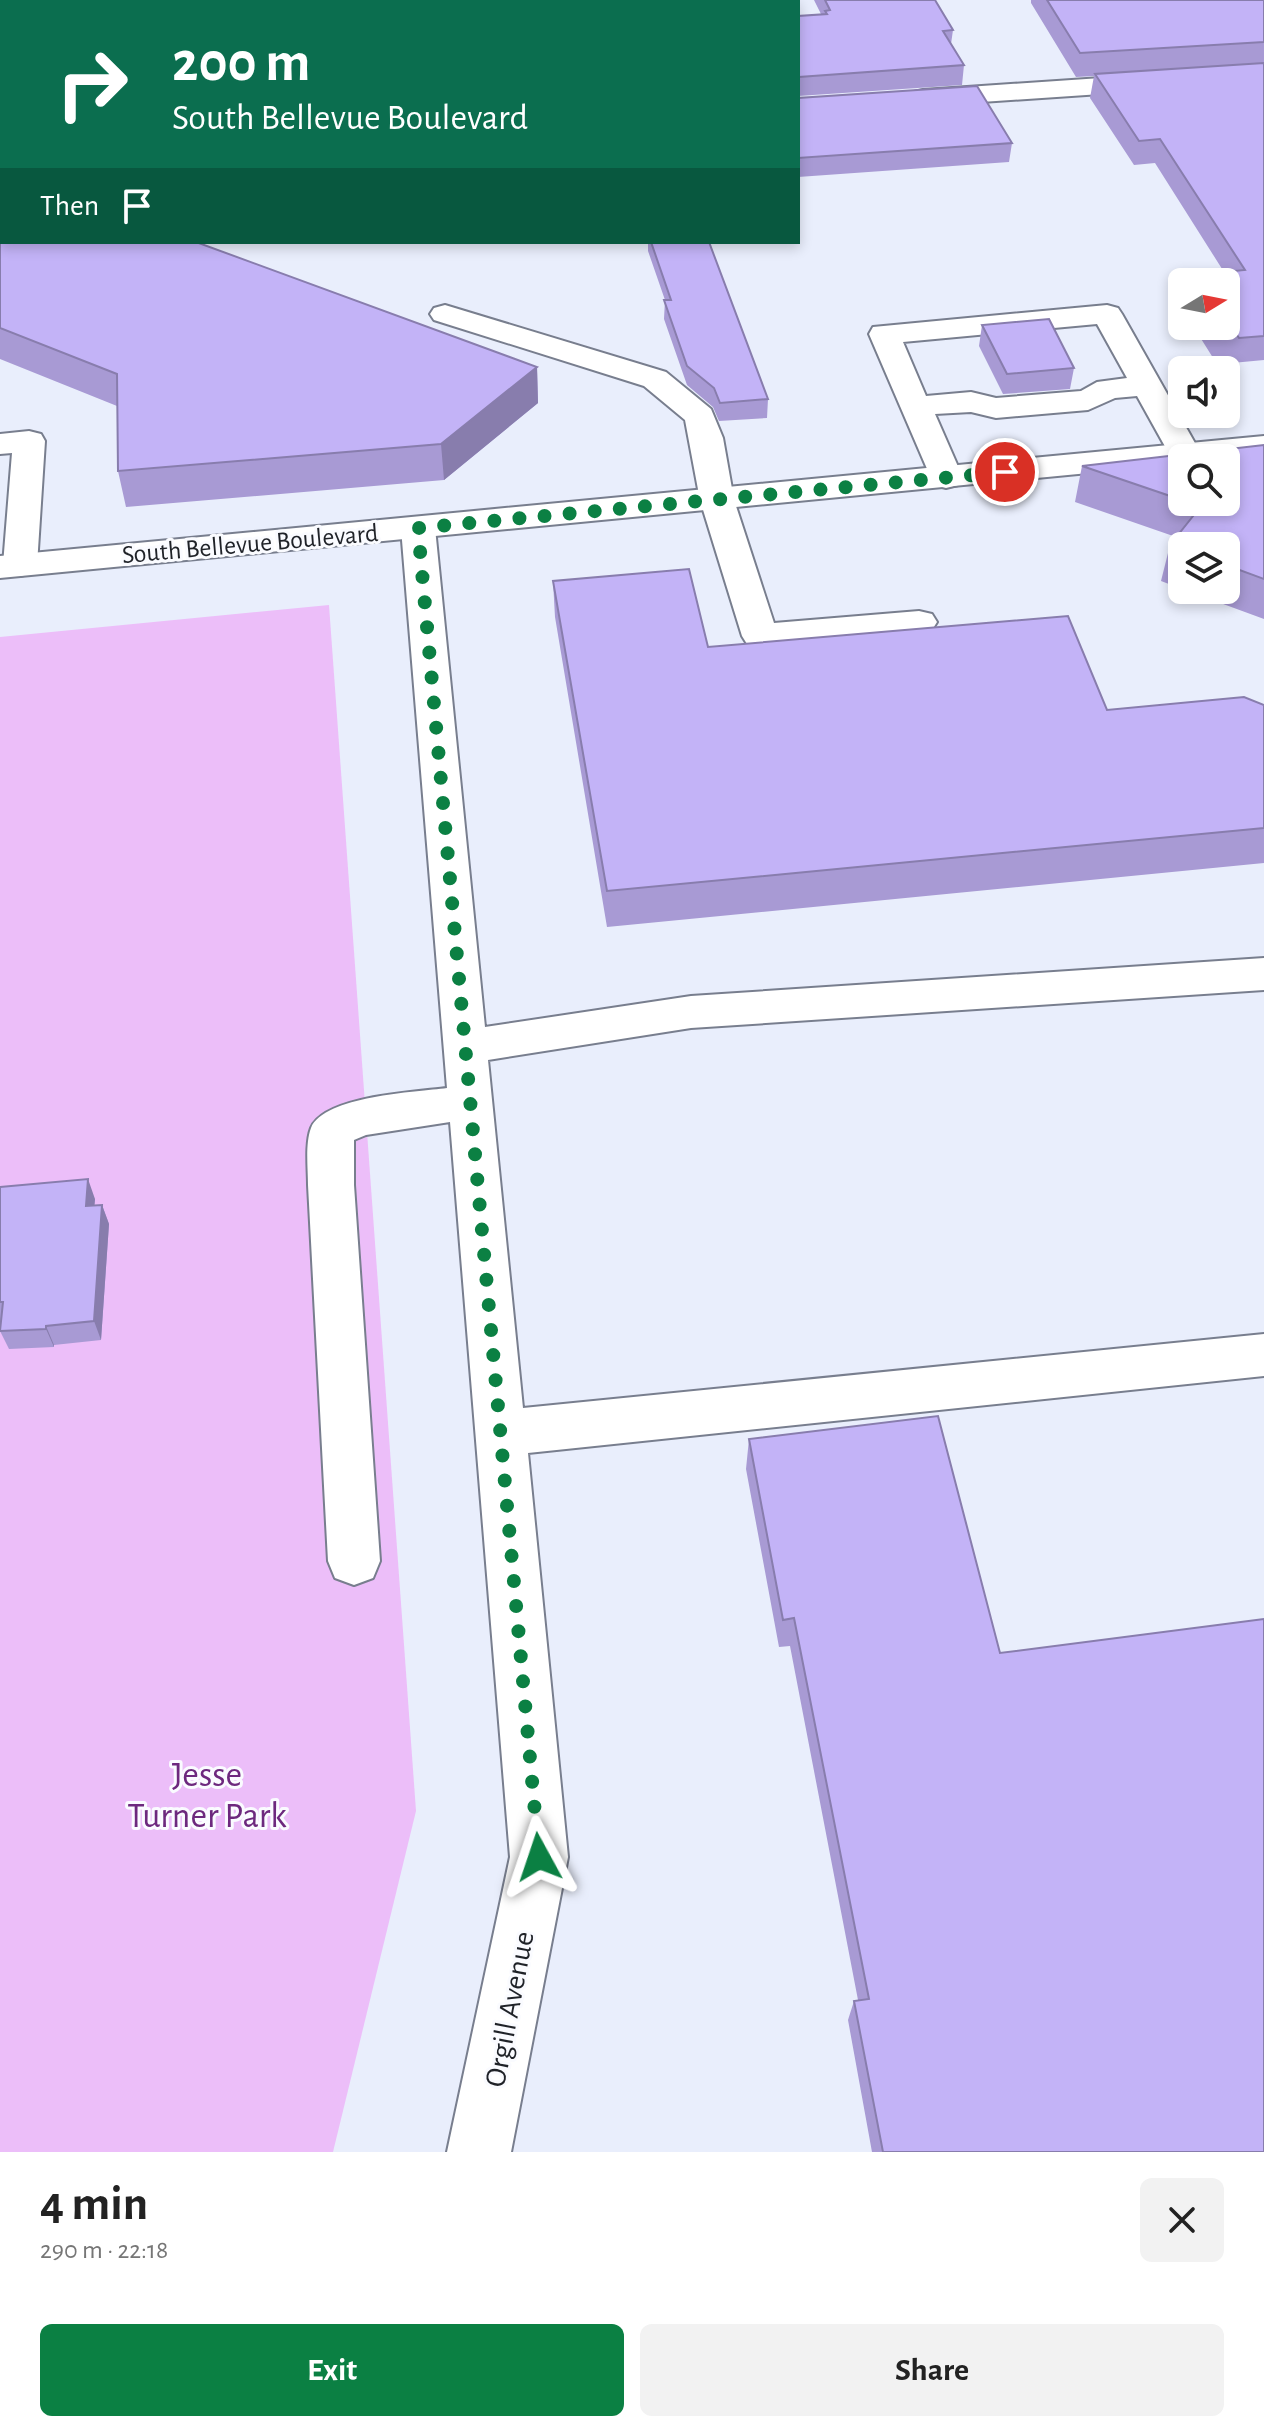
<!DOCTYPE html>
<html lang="en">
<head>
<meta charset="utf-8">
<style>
  body { margin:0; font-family:"Alegreya Sans",sans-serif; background:#f2f2f2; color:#222; height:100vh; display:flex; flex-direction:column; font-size:30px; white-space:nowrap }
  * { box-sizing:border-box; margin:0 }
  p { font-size:26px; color:#767676 }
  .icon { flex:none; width:44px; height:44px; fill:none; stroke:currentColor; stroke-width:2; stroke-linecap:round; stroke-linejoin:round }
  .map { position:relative; height:2152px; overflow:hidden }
  .drawer { display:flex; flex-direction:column; background:#fff; flex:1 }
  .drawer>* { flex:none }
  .guide { position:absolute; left:0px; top:0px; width:800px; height:244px; box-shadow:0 4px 12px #0003; background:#0b6e4f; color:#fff; overflow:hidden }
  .needle { width:52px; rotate:80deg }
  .buttons { position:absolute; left:1168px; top:268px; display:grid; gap:16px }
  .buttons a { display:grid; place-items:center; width:72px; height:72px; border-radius:12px; background:#fff; box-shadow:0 4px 12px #0003; font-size:40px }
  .pin { position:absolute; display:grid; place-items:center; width:68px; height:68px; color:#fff; margin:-34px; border:4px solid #fff; border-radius:50%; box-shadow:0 2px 8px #0007 }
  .me { position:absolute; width:88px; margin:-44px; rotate:355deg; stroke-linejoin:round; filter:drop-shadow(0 0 6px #0008) }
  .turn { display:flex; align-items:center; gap:28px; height:168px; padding:0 40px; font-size:36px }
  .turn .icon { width:104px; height:104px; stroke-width:2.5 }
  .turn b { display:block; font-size:56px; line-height:68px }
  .then { display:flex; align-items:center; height:76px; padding:0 40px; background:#0003; gap:16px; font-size:30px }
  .round { display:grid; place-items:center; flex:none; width:84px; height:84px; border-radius:12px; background:#f2f2f2 }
  .head { display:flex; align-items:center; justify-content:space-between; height:136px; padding:0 40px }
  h1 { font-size:48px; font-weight:700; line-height:60px }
  .cta { display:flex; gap:16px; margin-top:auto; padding:16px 40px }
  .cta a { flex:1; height:92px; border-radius:12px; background:#0b8043; color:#fff; font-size:32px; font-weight:700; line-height:92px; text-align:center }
  .cta a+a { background:#f2f2f2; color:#222 }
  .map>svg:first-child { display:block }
  .green { fill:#ecbef9 }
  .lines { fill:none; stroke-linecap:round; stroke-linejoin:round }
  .minor-casing { stroke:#787e8e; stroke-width:4 }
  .major-casing { stroke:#787e8e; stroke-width:4 }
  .minor { fill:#fff; fill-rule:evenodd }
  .major { fill:#fff; fill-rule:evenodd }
  .wall { fill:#a89ad4; fill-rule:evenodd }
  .shaded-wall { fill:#887dad }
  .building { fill:#c3b3f7; stroke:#887dad; stroke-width:2 }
  .route { stroke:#0b8043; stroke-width:14; stroke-dasharray:0 25.2 }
  .labels { text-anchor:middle; stroke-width:6; stroke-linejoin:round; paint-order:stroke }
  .far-street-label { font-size:26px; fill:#1f2228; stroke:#fafbff }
  .street-label { font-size:30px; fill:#1f2228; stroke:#fafbff }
  .near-park-label { font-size:36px; fill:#6d287e; stroke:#fafbff }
</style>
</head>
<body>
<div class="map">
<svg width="1264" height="2152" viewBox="0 0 1264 2152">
  <rect width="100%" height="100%" fill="#e9eefc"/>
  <!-- green -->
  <path class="green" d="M329,605l87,1206 -83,341h-333v-1515z"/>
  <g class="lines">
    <defs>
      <path id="minor" d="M1264,67v16l-341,23 -9,-2 -4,-6 4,-6 9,-2z
        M0,81l2,1v16l-2,-1z
        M445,305l221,67 45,37 12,29 11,62 40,123 145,-12 13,3 5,8 -5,8 -172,18 -13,-4 -5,-8 -42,-136 -15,-80 -41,-34 -210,-66 -4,-6 4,-6z
        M1107,305l11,3 4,6 78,138 -4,6h-14v3l-10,-2 -35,-63 -22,2 -27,12 -92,8 -25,-6 -36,2 28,64 -5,7 -12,3 -12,-3 -65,-151 4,-7zM1097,324l30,54 -30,4 -16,9 -85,7 -25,-6 -45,4 -23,-54z
        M29,431l12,3 4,7 -8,124 -5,8 -12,3 -12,-3 -5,-8 9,-112 -12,1v-20z
        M418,518l12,3 5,7 50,499 206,-31 573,-38v32l-573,38 -203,32 35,348 741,-74v42l-736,77 40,404 -57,295h-64l63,-295 -60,-735 -84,13 -12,5v45l26,376 -7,17 -19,7 -19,-7 -7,-17 -20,-376c0,-17 -3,-41 3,-57 13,-32 105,-36 136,-40l-46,-560 5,-7z"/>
      <path id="major" d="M1264,436v20l-38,3 -44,-1v6l-1182,114v-22z"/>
    </defs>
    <!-- minor casing -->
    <use href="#minor" class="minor-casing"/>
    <!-- major casing -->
    <use href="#major" class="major-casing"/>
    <!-- minor -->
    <use href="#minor" class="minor"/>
    <!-- major -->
    <use href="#major" class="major"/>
  </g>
  <!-- wall -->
  <path class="wall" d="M0,0h21v2h-19v9h-2z
    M814,0h121l18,30 -2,14 13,21 -2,20 -164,11v-80l23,-2z
    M1031,0h233v360l-32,3 -2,-3 -15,1 -22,-35h33v-44h-44v27l-5,-9 5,-24 42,-4 -69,-109 -21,2 -44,-67 4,-22 -18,1 -45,-74z
    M798,98l214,45 -3,19 -211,15z
    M0,170l537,197 1,36 -94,77 -318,27 -8,-36 -1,-65 -117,-47z
    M648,242h61l59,157 -1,19 -48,3 -6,-14 -26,-22 -23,-66 1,-19 -17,-49z
    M982,325l92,43 -4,21 -67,5 -24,-48z
    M1264,445v174l-79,-29h41v-44h-44v43l-21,-8 9,-36 6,-8 -101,-35 7,-36zM1182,458l44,44h-44z
    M553,581l155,66 399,63 157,-5v158l-657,64 -52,-310z
    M0,1187l95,12 -1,6h8l7,19 -8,116 -47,5v2l-45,2 -9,-18z
    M749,1439l251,214 264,499h-392l-24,-132 6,-19 4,-1 -68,-354 -11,1 -33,-178z"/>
  <!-- shaded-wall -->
  <path class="shaded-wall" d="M537,367l1,36 -94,77 -3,-36z
    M88,1179l7,20 -2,27 -7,-20z
    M102,1205l7,19 -8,116 -7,-19z
    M46,1326l8,19v2l-8,-18z"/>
  <!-- building -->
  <path class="building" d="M119,0h46v2h-46z
    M503,0h48l1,2h-49z
    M651,0h49l1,2h-49z
    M825,0h110l18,30 -10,1 21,34 -165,12 -1,1v-62l29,-2 -2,-3 5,-1z
    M1047,0h217v42l-184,11z
    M1264,63v273l-25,2 -2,-3 -16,1 -7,-10h12v-44h-40l-4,-6 63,-6 -85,-131 -21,2 -44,-67z
    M977,86l35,57 -214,15v-60z
    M0,170l2,1v71h194l341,125 -96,77 -323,27 -1,-97 -117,-46z
    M651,242h58l59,157 -48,4 -6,-15 -27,-22 -23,-66h7z
    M1049,319l25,49 -67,6 -25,-49z
    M1264,445v134l-38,-14v-19h-44v4l-12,-5 31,-39 -13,-4h38v-44h-44v42l-100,-34z
    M689,569l19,78 360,-31 39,94 137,-13 20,8v123l-657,63 -54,-310z
    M88,1179l-2,27 16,-1 -8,116 -48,5v3l-46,2 3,-29h-3v-115z
    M938,1416l62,237 264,-34v533h-381l-29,-151 15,-2 -75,-381 -11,2 -34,-181z"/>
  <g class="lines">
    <!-- route -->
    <path class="route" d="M539,1857l-121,-1329 587,-56"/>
  </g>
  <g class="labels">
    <!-- far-street labels -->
    <g class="far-street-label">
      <text transform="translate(250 543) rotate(-5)" y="9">South Bellevue Boulevard</text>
    </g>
    <!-- street labels -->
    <g class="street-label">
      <text transform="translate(509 2009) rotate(-79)" y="10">Orgill Avenue</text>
    </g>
    <!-- near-park labels -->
    <g class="near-park-label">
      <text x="207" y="1786">Jesse<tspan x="207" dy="41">Turner Park</tspan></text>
    </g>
  </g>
</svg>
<div class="buttons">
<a><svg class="needle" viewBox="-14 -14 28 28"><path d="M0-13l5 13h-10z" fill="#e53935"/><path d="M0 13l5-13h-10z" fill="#767676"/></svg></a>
<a><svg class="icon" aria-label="sound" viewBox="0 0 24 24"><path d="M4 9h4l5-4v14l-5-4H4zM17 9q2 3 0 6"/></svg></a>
<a><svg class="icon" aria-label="search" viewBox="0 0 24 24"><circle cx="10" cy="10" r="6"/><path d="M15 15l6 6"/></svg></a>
<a><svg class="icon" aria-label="layers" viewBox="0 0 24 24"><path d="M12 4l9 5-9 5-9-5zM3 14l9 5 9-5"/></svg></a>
</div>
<div class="pin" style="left:1005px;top:472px;background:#d93025"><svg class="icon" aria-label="arrive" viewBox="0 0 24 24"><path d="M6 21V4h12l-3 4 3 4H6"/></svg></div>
<svg class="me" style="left:539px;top:1857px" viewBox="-20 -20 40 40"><path d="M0-17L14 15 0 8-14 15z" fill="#0b8043" stroke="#fff" stroke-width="4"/></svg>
<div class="guide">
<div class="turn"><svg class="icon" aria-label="right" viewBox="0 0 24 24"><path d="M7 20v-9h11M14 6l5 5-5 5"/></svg><div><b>200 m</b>South Bellevue Boulevard</div></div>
<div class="then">Then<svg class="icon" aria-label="arrive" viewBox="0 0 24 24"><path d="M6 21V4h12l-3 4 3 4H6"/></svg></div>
</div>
</div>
<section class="drawer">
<div class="head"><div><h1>4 min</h1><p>290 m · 22:18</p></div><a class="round"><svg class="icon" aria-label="close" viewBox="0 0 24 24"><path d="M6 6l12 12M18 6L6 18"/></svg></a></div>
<div class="cta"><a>Exit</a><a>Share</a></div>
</section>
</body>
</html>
